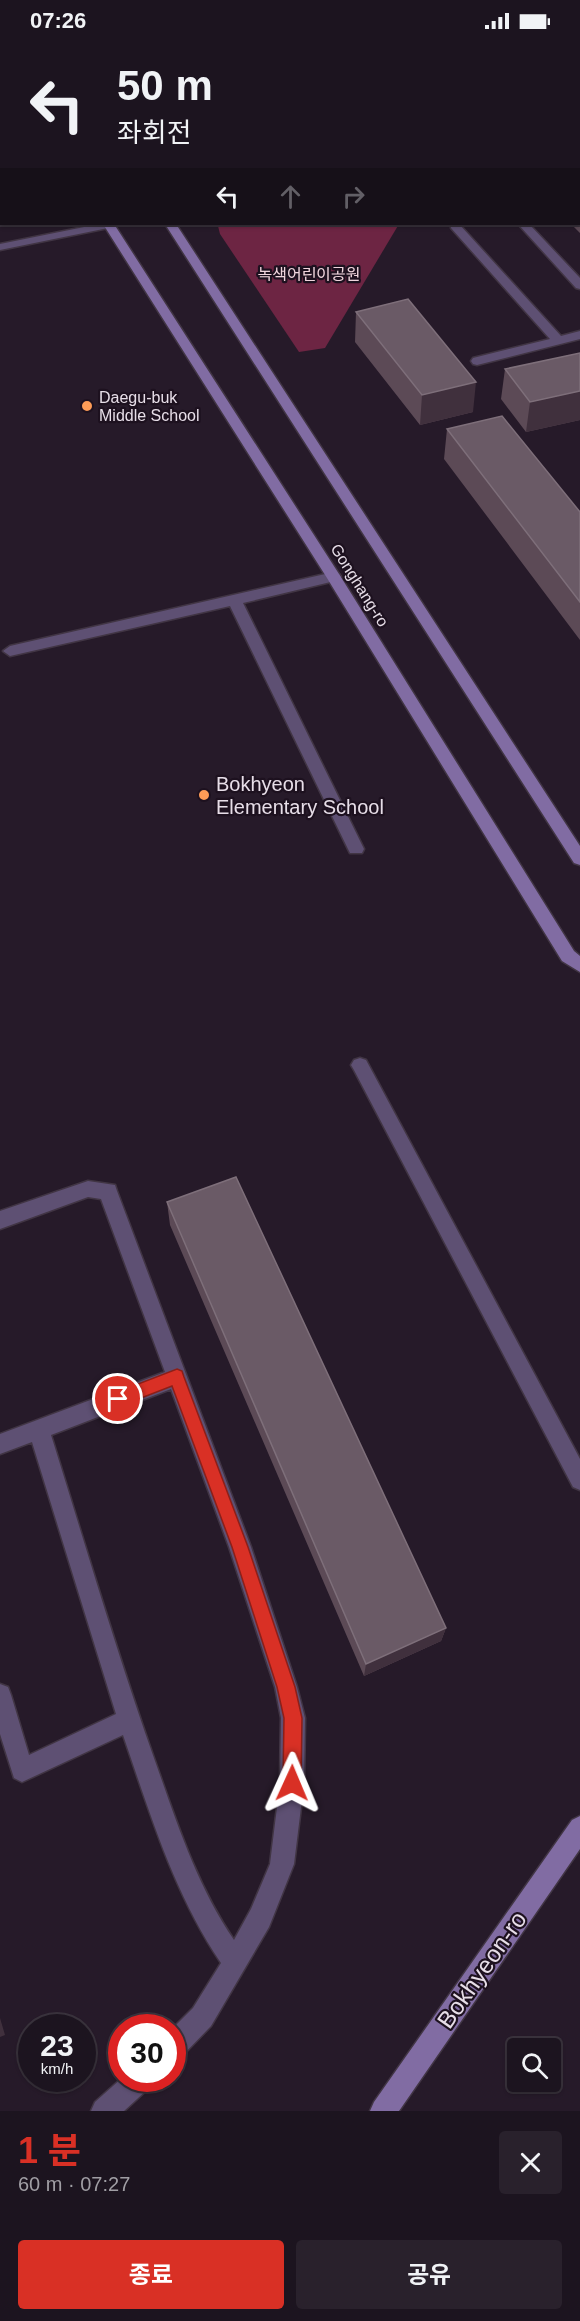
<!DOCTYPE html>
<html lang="ko">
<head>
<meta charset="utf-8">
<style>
  body { margin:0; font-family:Helvetica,"Noto Sans KR",sans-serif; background:#29212c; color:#f1f3f6; height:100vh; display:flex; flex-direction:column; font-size:22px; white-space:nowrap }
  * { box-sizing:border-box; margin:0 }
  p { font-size:20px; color:#a09ea4 }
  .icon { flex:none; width:33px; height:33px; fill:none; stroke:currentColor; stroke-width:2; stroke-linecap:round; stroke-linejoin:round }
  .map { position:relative; height:2069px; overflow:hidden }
  .panel { display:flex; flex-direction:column; background:#1c141f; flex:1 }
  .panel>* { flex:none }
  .hud { position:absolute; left:0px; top:0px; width:580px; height:183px; box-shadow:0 2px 4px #0004,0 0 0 2px #3a333d; background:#1c141f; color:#f1f3f6; overflow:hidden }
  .fabs { position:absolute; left:507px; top:1996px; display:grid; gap:12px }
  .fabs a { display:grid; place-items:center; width:54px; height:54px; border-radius:6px; background:#1c141f; box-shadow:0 2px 4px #0004,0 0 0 2px #3a333d; font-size:30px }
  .speed { position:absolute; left:18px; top:1972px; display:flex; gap:12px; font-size:30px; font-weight:700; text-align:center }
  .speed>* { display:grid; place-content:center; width:78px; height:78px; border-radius:50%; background:#1c141f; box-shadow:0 2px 4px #0004,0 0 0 2px #3a333d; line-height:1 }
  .speed small { font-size:15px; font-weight:400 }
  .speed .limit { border:9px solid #d22; background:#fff; color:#111 }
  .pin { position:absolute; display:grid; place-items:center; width:51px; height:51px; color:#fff; margin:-26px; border:3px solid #fff; border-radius:50%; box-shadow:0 2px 6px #0007 }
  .me { position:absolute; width:66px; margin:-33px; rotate:1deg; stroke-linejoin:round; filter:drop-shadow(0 0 4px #0008) }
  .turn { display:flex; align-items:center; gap:21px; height:126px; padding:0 18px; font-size:27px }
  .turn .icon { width:78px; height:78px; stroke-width:2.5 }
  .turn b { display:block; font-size:42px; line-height:51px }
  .lanes { display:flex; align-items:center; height:57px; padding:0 18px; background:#0003; justify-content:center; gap:30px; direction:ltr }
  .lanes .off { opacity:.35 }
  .round { display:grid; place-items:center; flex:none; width:63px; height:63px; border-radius:6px; background:#29212c }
  .summary { display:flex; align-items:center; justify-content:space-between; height:102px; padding:0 18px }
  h1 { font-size:36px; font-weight:700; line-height:45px; color:#d93025 }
  .button { display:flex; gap:12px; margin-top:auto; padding:12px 18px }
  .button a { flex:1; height:69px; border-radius:6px; background:#d93025; color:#fff; font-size:24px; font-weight:700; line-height:69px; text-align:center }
  .button a+a { background:#29212c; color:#f1f3f6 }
  .status { display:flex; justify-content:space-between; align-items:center; height:42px; padding:0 30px; background:#1c141f; direction:ltr }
  .status svg { height:16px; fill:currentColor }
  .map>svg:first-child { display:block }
  .green { fill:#6d2543 }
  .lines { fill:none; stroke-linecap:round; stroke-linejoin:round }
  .lane-casing { stroke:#413544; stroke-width:3 }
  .street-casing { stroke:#413544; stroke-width:3 }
  .secondary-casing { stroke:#413544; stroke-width:3 }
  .lane { fill:#5e5073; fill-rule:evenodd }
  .street { fill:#5e5073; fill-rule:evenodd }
  .secondary { fill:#816ca3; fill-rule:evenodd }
  .wall { fill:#5c4a56 }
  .shaded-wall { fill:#40303d }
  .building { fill:#6a5a66; stroke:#7e6f7a; stroke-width:1.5 }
  .route { fill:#d93025; stroke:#8d1f18; stroke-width:1.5 }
  .poi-dot { fill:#fe9c57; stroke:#1d111f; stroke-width:2 }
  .labels { text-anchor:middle; stroke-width:4.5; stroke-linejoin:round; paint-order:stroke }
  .far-park-label { font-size:16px; fill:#f0d5dd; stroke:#1d111f }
  .far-poi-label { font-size:16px; fill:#e7dee8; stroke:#1d111f; text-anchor:start }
  .far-street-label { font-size:16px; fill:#e7dee8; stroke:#1d111f }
  .poi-label { font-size:20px; fill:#e7dee8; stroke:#1d111f; text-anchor:start }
  .near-street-label { font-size:24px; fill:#e7dee8; stroke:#1d111f }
</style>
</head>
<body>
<div class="status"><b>07:26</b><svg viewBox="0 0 49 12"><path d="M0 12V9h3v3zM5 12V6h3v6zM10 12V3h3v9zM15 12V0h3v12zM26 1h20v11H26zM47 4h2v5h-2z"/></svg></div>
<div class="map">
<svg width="580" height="2069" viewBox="0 0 580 2069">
  <rect width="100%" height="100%" fill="#261a29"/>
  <!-- green -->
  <path class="green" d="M221,182h178l-74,124 -26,4 -79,-118 -2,-8z"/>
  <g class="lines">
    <defs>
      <path id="lane" d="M451,182h8l102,112 19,-5v8l-103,26 -4,-1 -2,-3 2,-3 77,-19 -99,-111z
        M334,530l5,2 2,3 -2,3 -96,23 121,246 -2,4h-12l-2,-4 -118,-243 -220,50 -7,-5 7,-5z"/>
      <path id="street" d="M546,0h11l1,2h-11z
        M579,22h1v7h-1z
        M99,182h20l-6,3 -113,23v-6z
        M518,182h11l51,54v11l-4,-1z
        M360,1016l6,2 214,399v31l-7,-3 -219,-417 -3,-5 3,-5z
        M88,1139l27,4 2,6 134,356 46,140 8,31 -1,65 -10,81 -25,63 -58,99 -30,31 -9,4v-32l21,-21 28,-45c-47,-69 -71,-150 -98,-228l-101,47 -8,-4 -14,-44v-50l8,3 3,8 18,60 87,-41 -84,-272 -32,12v-20l165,-62 -64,-173 -13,-2 -88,32v-18zM171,1347l58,158 46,140 6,31 -1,65 -10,81 -19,45 -17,31c-37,-54 -57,-117 -79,-179 -38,-107 -70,-217 -104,-326z
        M122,2036l31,1 -4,9 -25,23h-33l4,-9z"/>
      <path id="secondary" d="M35,0h10l1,2h-10z
        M0,10h2v9h-2z
        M103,182h11l225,350 235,377 6,5v16l-18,-11 -235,-383z
        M165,182h11l404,622v19l-6,-2z
        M580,1774v33l-181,262h-29l4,-9 198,-282z"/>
    </defs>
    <!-- lane casing -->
    <use href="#lane" class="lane-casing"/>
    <!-- street casing -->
    <use href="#street" class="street-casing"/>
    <!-- secondary casing -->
    <use href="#secondary" class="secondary-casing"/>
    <!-- lane -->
    <use href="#lane" class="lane"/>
    <!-- street -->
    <use href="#street" class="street"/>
    <!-- secondary -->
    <use href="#secondary" class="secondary"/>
  </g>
  <!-- wall -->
  <path class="wall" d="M579,102l1,1v88l-9,-9h8z
    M356,270l117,100 -53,13 -65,-83z
    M580,311v67l-54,12 -25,-33 4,-30z
    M447,387l133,83v128l-136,-181z
    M167,1160l279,426 -5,13 -77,35 -194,-451z"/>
  <!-- shaded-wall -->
  <path class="shaded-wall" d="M476,340l-3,30 -53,13 2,-30z
    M580,349v29l-54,12 4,-30z
    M446,1586l-5,13 -77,35 2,-12z
    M0,1976l5,17 -5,2z"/>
  <!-- building -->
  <path class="building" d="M579,102l1,1v54l-1,-1z
    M408,257l68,83 -54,13 -66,-83z
    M580,311v38l-50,11 -25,-33z
    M502,374l78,96v90l-133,-173z
    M236,1135l210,451 -80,36 -199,-462z"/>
  <!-- route -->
  <path class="route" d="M177,1327l5,2 2,6 64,170 47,140 7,31 -1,65 -2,6 -7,3 -6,-3 -3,-6 1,-65 -7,-31 -45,-140 -60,-161 -54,21 -6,-2 -2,-6 2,-5z"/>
  <!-- markers -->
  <g class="poi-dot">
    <circle cx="87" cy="364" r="6"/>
    <circle cx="204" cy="753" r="6"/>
  </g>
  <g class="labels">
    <!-- far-park labels -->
    <g class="far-park-label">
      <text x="309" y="238">녹색어린이공원</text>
    </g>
    <!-- far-poi labels -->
    <g class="far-poi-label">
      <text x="99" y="361">Daegu-buk<tspan x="99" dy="18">Middle School</tspan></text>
    </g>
    <!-- far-street labels -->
    <g class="far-street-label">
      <text transform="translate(360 543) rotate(58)" y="6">Gonghang-ro</text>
    </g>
    <!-- poi labels -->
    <g class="poi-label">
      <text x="216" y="749">Bokhyeon<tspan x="216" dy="23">Elementary School</tspan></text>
    </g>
    <!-- near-street labels -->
    <g class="near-street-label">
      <text transform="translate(482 1928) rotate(-55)" y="8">Bokhyeon-ro</text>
    </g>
  </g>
</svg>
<div class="fabs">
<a><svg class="icon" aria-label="search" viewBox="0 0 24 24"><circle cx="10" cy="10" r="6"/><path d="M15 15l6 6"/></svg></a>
</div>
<div class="speed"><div>23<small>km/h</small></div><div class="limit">30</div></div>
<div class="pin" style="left:118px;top:1357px;background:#d93025"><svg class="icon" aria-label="arrive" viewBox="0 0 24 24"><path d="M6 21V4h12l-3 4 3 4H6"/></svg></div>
<svg class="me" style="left:292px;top:1741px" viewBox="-20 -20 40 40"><path d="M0-17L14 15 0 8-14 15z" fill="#d93025" stroke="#fff" stroke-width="4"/></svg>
<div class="hud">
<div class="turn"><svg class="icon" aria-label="left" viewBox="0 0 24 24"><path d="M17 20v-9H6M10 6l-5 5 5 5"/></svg><div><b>50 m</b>좌회전</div></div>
<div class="lanes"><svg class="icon" aria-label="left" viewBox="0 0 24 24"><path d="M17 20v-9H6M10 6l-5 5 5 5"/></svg><svg class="icon off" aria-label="ahead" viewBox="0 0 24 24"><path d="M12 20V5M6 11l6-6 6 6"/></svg><svg class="icon off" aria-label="right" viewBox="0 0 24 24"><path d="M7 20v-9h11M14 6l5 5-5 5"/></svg></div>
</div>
</div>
<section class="panel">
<div class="summary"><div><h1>1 분</h1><p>60 m · 07:27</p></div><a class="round"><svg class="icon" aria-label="close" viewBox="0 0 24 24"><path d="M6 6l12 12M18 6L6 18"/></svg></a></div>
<div class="button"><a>종료</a><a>공유</a></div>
</section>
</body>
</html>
